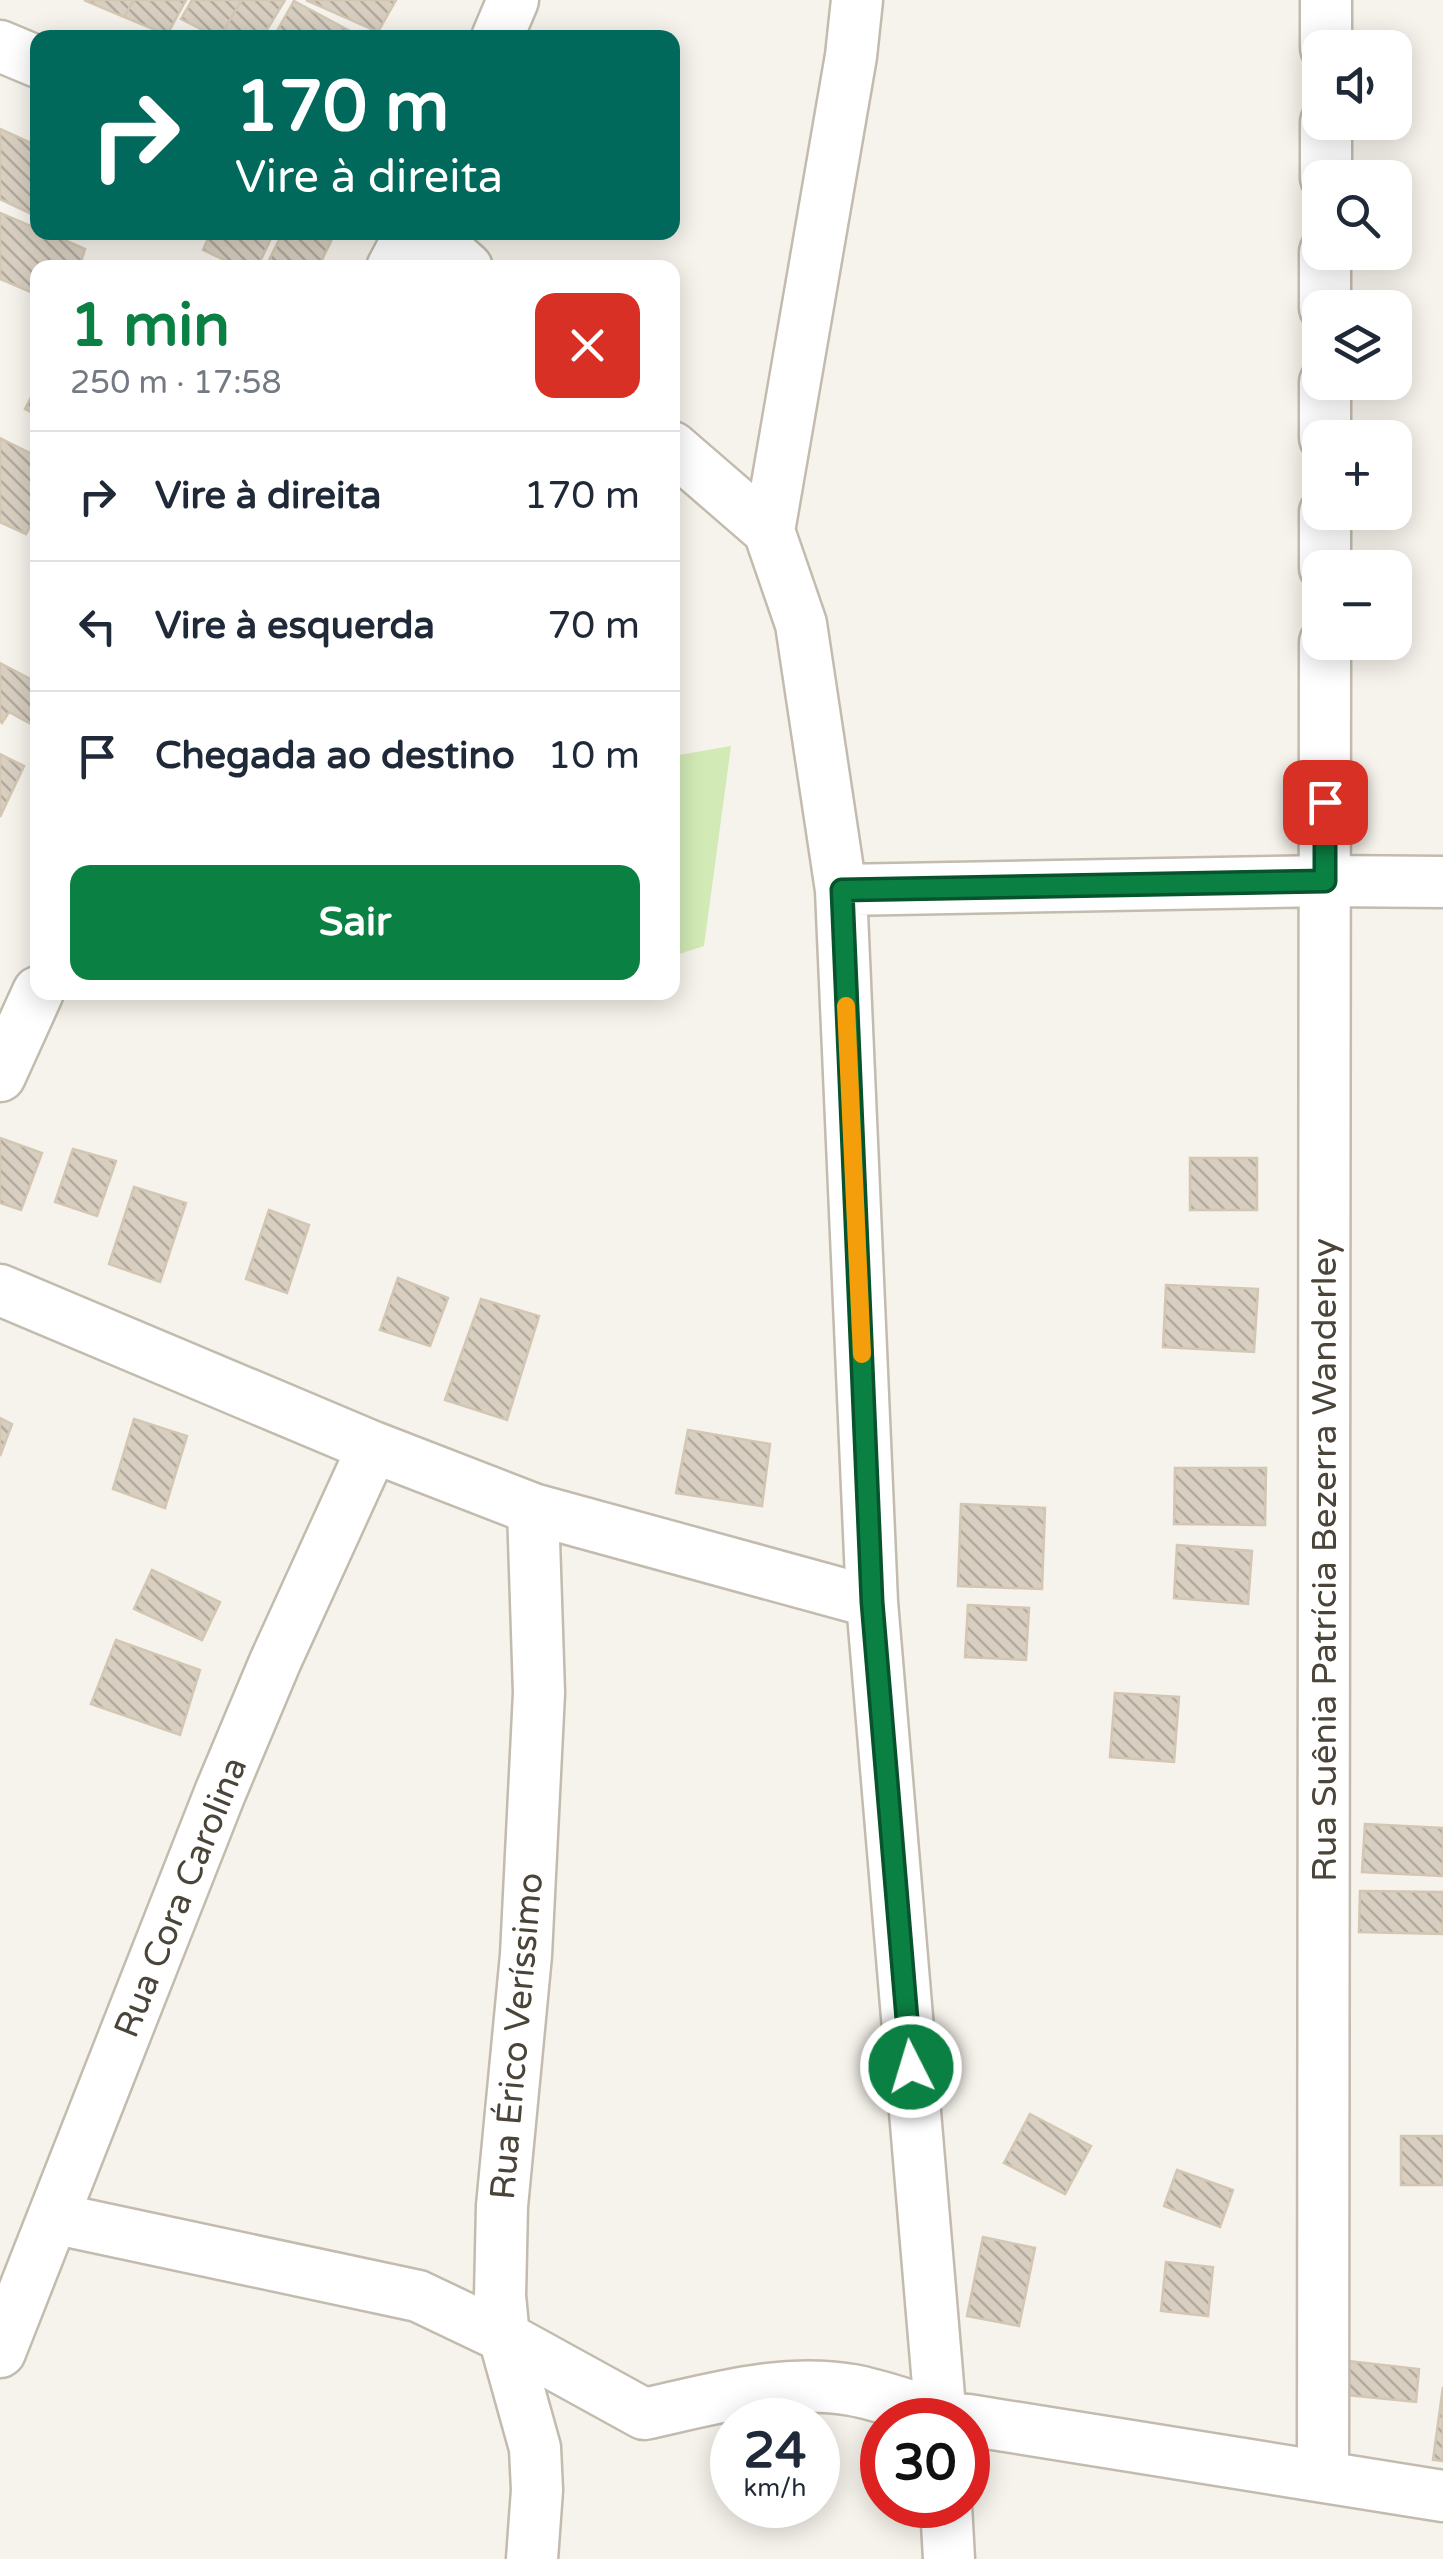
<!DOCTYPE html>
<html lang="pt">
<head>
<meta charset="utf-8">
<style>
  body { margin:0; font-family:"Varela Round",sans-serif; background:#f2f2f3; color:#1f2937; height:100vh; display:flex; flex-direction:column; font-size:38px; white-space:nowrap }
  * { box-sizing:border-box; margin:0 }
  p { font-size:32px; color:#747a83 }
  .icon { flex:none; width:55px; height:55px; fill:none; stroke:currentColor; stroke-width:2; stroke-linecap:round; stroke-linejoin:round }
  .map { position:relative; flex:1; overflow:hidden }
  .drawer { position:absolute; left:30px; top:260px; width:650px; height:740px; display:flex; flex-direction:column; background:#fff; border-radius:20px; box-shadow:0 5px 25px #0003 }
  .drawer>* { flex:none }
  .hud { position:absolute; left:30px; top:30px; width:650px; height:210px; border-radius:20px; box-shadow:0 5px 25px #0003; background:#00695c; color:#fff; overflow:hidden }
  .controls { position:absolute; left:1302px; top:30px; display:grid; gap:20px }
  .controls a { display:grid; place-items:center; width:110px; height:110px; border-radius:20px; background:#fff; box-shadow:0 5px 25px #0003; font-size:50px }
  .speed { position:absolute; left:710px; top:2398px; display:flex; gap:20px; font-size:50px; font-weight:700; text-align:center }
  .speed>* { display:grid; place-content:center; width:130px; height:130px; border-radius:50%; background:#fff; box-shadow:0 5px 25px #0003; line-height:1 }
  .speed small { font-size:25px; font-weight:400 }
  .speed .limit { border:15px solid #d22; background:#fff; color:#111 }
  .pin { position:absolute; display:grid; place-items:center; width:85px; height:85px; color:#fff; margin:-42px; border-radius:20px; box-shadow:0 5px 15px #0006 }
  .me { position:absolute; width:110px; margin:-55px; rotate:355deg; stroke-linejoin:round; filter:drop-shadow(0 0 8px #0008) }
  .turn { display:flex; align-items:center; gap:35px; height:210px; padding:0 40px; font-size:45px }
  .turn .icon { width:130px; height:130px; stroke-width:2.5 }
  .turn b { display:block; font-size:70px; line-height:85px }
  .round { display:grid; place-items:center; flex:none; width:105px; height:105px; border-radius:20px; background:#f2f2f3 }
  .overview { display:flex; align-items:center; justify-content:space-between; height:170px; padding:0 40px }
  h1 { font-size:60px; font-weight:700; line-height:75px; color:#0b8043 }
  .primary-button { display:flex; gap:20px; margin-top:auto; padding:20px 40px }
  .primary-button a { flex:1; height:115px; border-radius:20px; background:#0b8043; color:#fff; font-size:40px; font-weight:700; line-height:115px; text-align:center }
  ul { padding:0; list-style:none }
  li { display:flex; align-items:center; gap:30px; height:130px; padding:0 40px; border-top:2px solid #e0e1e3 }
  li div { flex:1 }
  li b { display:block; font-size:38px }
  li em { font-style:normal }
  .map>svg:first-child { display:block }
  .pitch { fill:#d2eab5 }
  .building { fill:url(#building-back-hatch); stroke:#d3c7b4; stroke-width:2.5 }
  .lines { fill:none; stroke-linecap:round; stroke-linejoin:round }
  .minor-casing { stroke:#c2bbae; stroke-width:55 }
  .minor { stroke:#fff; stroke-width:50 }
  .route-casing { stroke:#07532c; stroke-width:25 }
  .route { stroke:#0b8043; stroke-width:18 }
  .slow { stroke:#f59e0b; stroke-width:18 }
  .labels { text-anchor:middle; stroke-width:8; stroke-linejoin:round; paint-order:stroke }
  .street-label { font-size:35px; fill:#4b4439; stroke:#fff }
</style>
</head>
<body>
<div class="map">
<svg width="1443" height="2559" viewBox="0 0 1443 2559">
  <defs>
    <pattern id="building-back-hatch" width="6" height="6" patternUnits="userSpaceOnUse" patternTransform="scale(2.5)"><rect width="6" height="6" fill="#d8cfc1"/><path d="M-1 5l2 2M0 0l6 6M5-1l2 2" fill="none" stroke="#b1aa9e"/></pattern>
  </defs>
  <rect width="100%" height="100%" fill="#f6f3ec"/>
  <!-- pitch -->
  <path class="pitch" d="M731,746l-27,200 -31,10v-200z"/>
  <!-- building -->
  <path class="building" d="M84,0h50l-10,17z
    M134,0h52l-19,35 -43,-18z
    M192,0h50l-23,38 -38,-19z
    M242,0h43l-23,38h-43z
    M306,0h90l-18,32z
    M294,1l69,37h-90z
    M0,129l38,17v71l-38,-18z
    M0,213l38,16v3h8l39,17 -6,19h-41v27l-38,-16z
    M211,232h63l-17,36h-15l-39,-18z
    M283,232h29l19,9 -13,27h-53z
    M38,384v32l-13,-7z
    M0,438l38,19v54l-12,23 -26,-12z
    M0,663l38,20v45l-29,-16 -7,11 -2,-2z
    M0,754l24,12 -24,51z
    M0,1138l42,15 -21,57 -21,-7z
    M73,1149l43,12 -19,55 -42,-14z
    M1190,1158h67v52h-67z
    M134,1187l52,16 -26,79 -51,-18z
    M269,1210l40,15 -22,68 -41,-14z
    M398,1278l50,20 -18,48 -50,-16z
    M1166,1285l92,4 -4,63 -91,-5z
    M481,1299l58,17 -32,104 -62,-20z
    M0,1418l12,6 -12,32z
    M134,1419l53,17 -22,72 -52,-19z
    M688,1430l82,14 -8,62 -86,-13z
    M1175,1468h91l-1,57 -91,-1z
    M961,1504l84,4 -3,81 -84,-3z
    M1177,1545l75,6 -4,53 -74,-6z
    M152,1570l68,32 -18,38 -68,-31z
    M968,1605l61,3 -3,52 -61,-3z
    M116,1640l84,30 -20,65 -89,-31z
    M1115,1693l64,4 -5,65 -64,-5z
    M1365,1824l78,4v48l-81,-4z
    M1360,1891l83,1v42l-84,-2z
    M1030,2114l61,32 -26,48 -61,-31z
    M1401,2136h42v49h-42z
    M1177,2170l56,20 -13,37 -56,-21z
    M983,2237l52,11 -16,78 -52,-10z
    M1166,2262l47,5 -5,49 -47,-5z
    M1348,2361l71,8 -3,33 -71,-7z
    M1443,2387v74l-10,-1z"/>
  <g class="lines">
    <defs>
      <path id="minor" d="M497,38l16,-38
        M0,46l38,16
        M1326,48v-48
        M1326,178v-56
        M427,232l40,36
        M392,268l19,-36
        M1325,308v-56
        M1325,438v-56
        M672,447l97,84 32,93 40,266 31,712 69,818
        M769,531l82,-475 6,-56
        M1325,568v-56
        M841,890l484,-9 118,1
        M0,1076l38,-84
        M0,1290l373,157 160,62 339,93
        M53,2218l365,78 86,41 140,77c69,-15 138,-36 208,-24 39,7 74,24 113,30
        M0,2352l220,-559 55,-131 98,-215
        M968,2420l475,76
        M1323,2477l2,-1835
        M946,2505l3,54
        M532,2559l5,-69 -2,-42 -31,-111 -4,-41 2,-90 24,-251 13,-262 -6,-184"/>
    </defs>
    <!-- minor casing -->
    <use href="#minor" class="minor-casing"/>
    <!-- minor -->
    <use href="#minor" class="minor"/>
  </g>
  <g class="lines">
    <defs>
      <path id="route" d="M911,2067l-39,-465 -30,-712 483,-9v-79"/>
    </defs>
    <!-- route casing -->
    <use href="#route" class="route-casing"/>
    <!-- route -->
    <use href="#route" class="route"/>
    <!-- slow -->
    <path class="slow" d="M846,1006l16,348"/>
  </g>
  <g class="labels">
    <!-- street labels -->
    <g class="street-label">
      <text transform="translate(1324 1560) rotate(-90)" y="12">Rua Suênia Patrícia Bezerra Wanderley</text>
      <text transform="translate(180 1897) rotate(-68)" y="12">Rua Cora Carolina</text>
      <text transform="translate(516 2036) rotate(-85)" y="12">Rua Érico Veríssimo</text>
    </g>
  </g>
</svg>
<div class="controls">
<a><svg class="icon" aria-label="sound" viewBox="0 0 24 24"><path d="M4 9h4l5-4v14l-5-4H4zM17 9q2 3 0 6"/></svg></a>
<a><svg class="icon" aria-label="search" viewBox="0 0 24 24"><circle cx="10" cy="10" r="6"/><path d="M15 15l6 6"/></svg></a>
<a><svg class="icon" aria-label="layers" viewBox="0 0 24 24"><path d="M12 4l9 5-9 5-9-5zM3 14l9 5 9-5"/></svg></a>
<a>+</a>
<a>−</a>
</div>
<div class="speed"><div>24<small>km/h</small></div><div class="limit">30</div></div>
<div class="pin" style="left:1325px;top:802px;background:#d93025"><svg class="icon" aria-label="arrive" viewBox="0 0 24 24"><path d="M6 21V4h12l-3 4 3 4H6"/></svg></div>
<svg class="me" style="left:911px;top:2067px" viewBox="-20 -20 40 40"><circle r="17" fill="#0b8043" stroke="#fff" stroke-width="3"/><path d="M0-11L8 9 0 5-8 9z" fill="#fff"/></svg>
<div class="hud">
<div class="turn"><svg class="icon" aria-label="right" viewBox="0 0 24 24"><path d="M7 20v-9h11M14 6l5 5-5 5"/></svg><div><b>170 m</b>Vire à direita</div></div>
</div>
<section class="drawer">
<div class="overview"><div><h1>1 min</h1><p>250 m · 17:58</p></div><a class="round" style="background:#d93025;color:#fff"><svg class="icon" aria-label="close" viewBox="0 0 24 24"><path d="M6 6l12 12M18 6L6 18"/></svg></a></div>
<ul>
<li><svg class="icon" aria-label="right" viewBox="0 0 24 24"><path d="M7 20v-9h11M14 6l5 5-5 5"/></svg><div><b>Vire à direita</b></div><em>170 m</em></li>
<li><svg class="icon" aria-label="left" viewBox="0 0 24 24"><path d="M17 20v-9H6M10 6l-5 5 5 5"/></svg><div><b>Vire à esquerda</b></div><em>70 m</em></li>
<li><svg class="icon" aria-label="arrive" viewBox="0 0 24 24"><path d="M6 21V4h12l-3 4 3 4H6"/></svg><div><b>Chegada ao destino</b></div><em>10 m</em></li>
</ul>
<div class="primary-button"><a>Sair</a></div>
</section>
</div>
</body>
</html>
